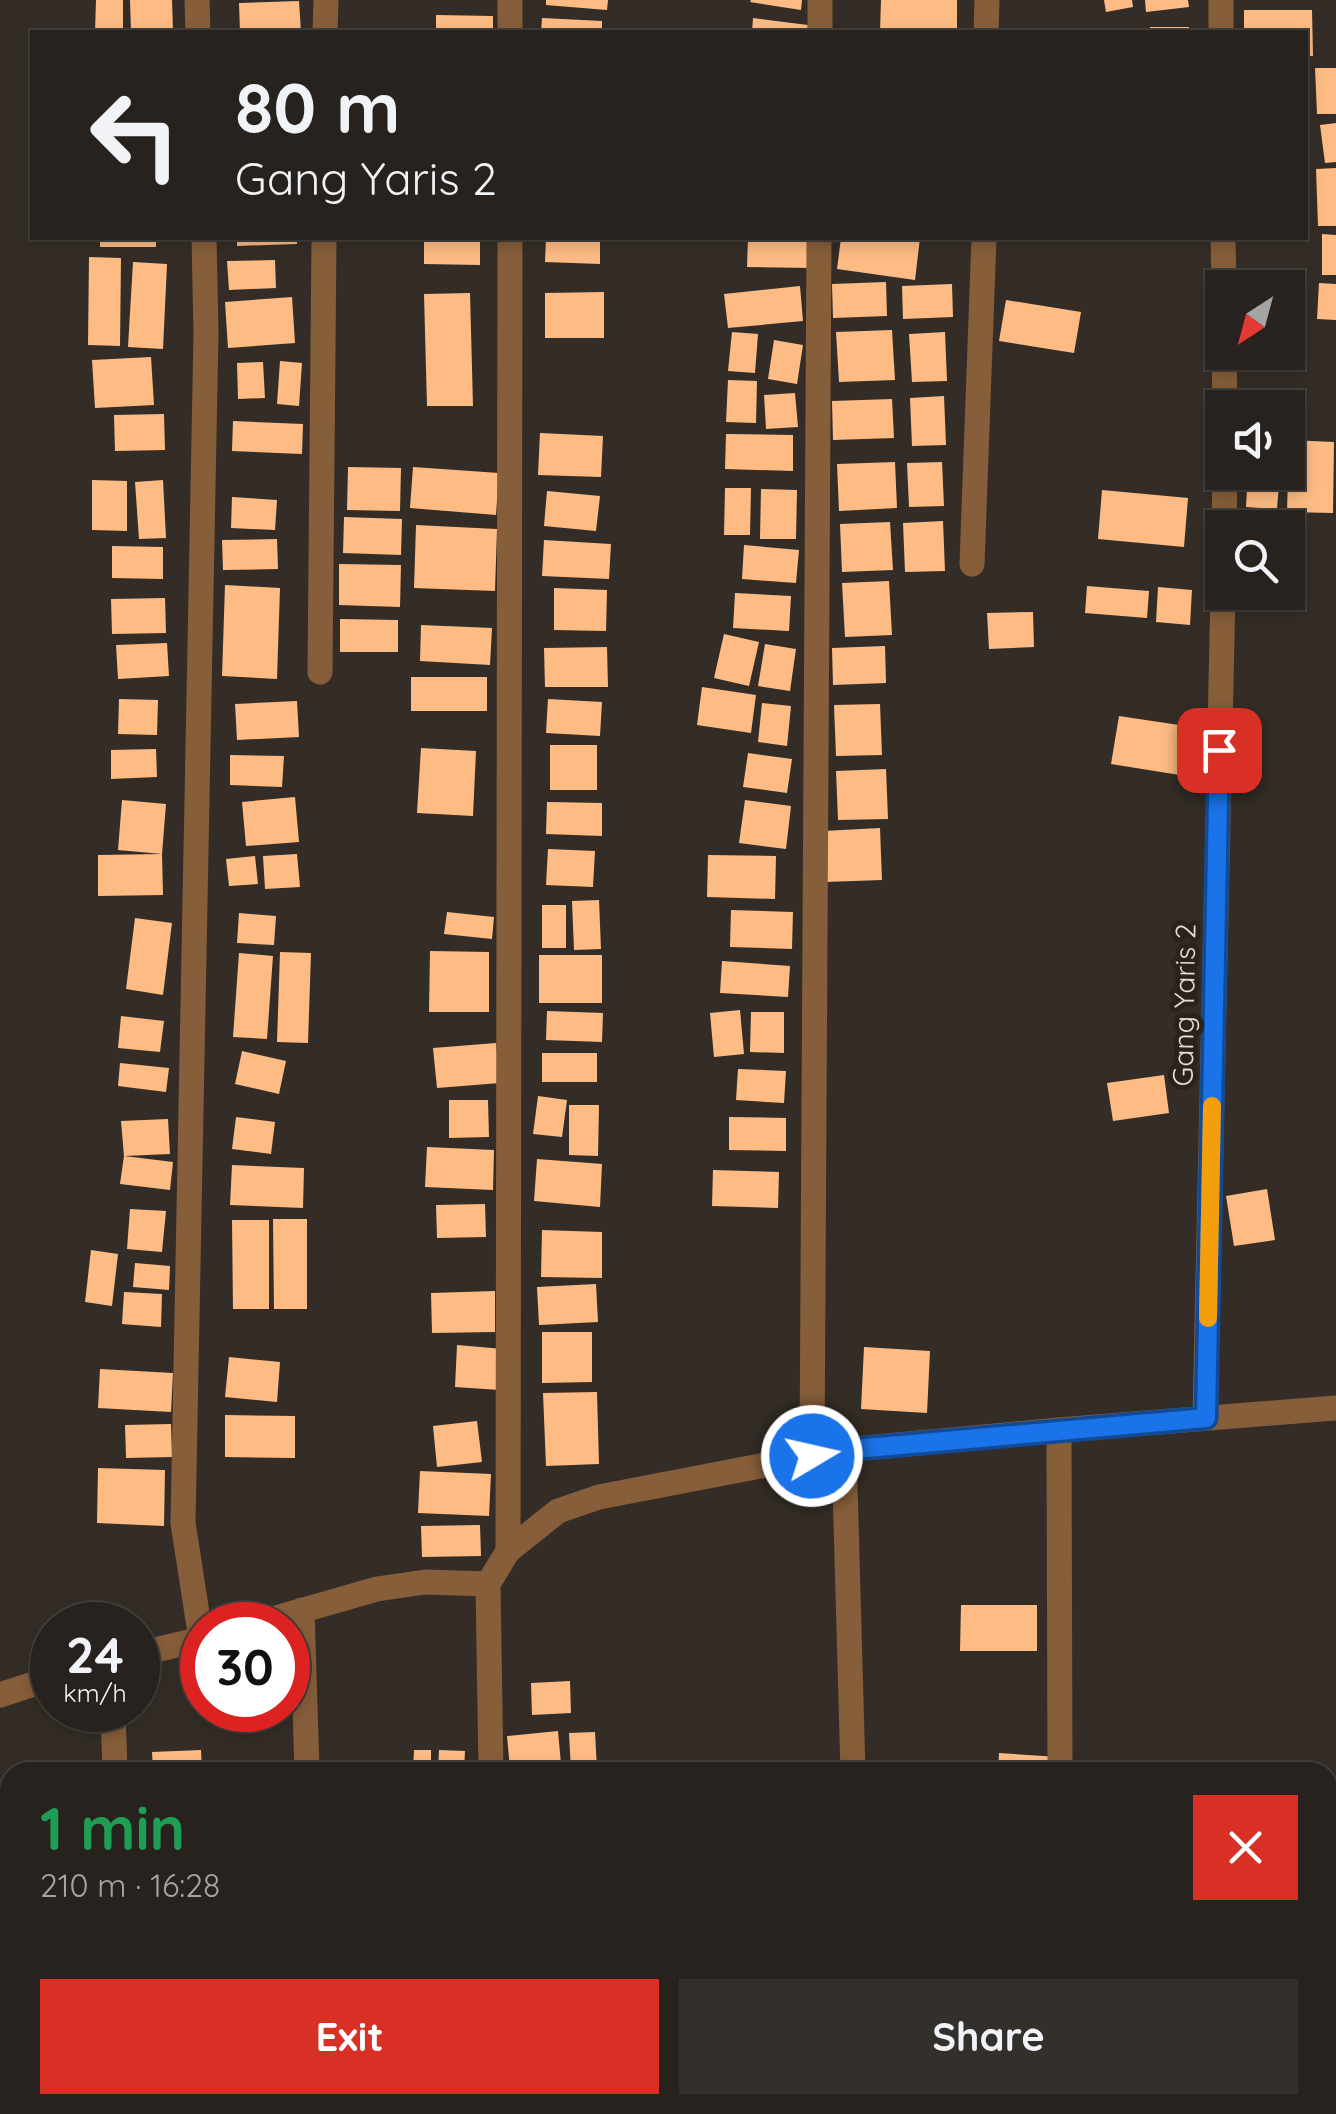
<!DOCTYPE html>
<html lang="en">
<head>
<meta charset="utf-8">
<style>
  body { margin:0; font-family:Quicksand,sans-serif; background:#332f2a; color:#f1f3f6; height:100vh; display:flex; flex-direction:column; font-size:38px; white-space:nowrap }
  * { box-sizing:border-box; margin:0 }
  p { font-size:32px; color:#a4a4a4 }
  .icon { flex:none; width:55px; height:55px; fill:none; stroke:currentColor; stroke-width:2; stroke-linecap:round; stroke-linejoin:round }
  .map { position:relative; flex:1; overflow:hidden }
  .drawer { position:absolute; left:0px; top:1762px; width:1338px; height:352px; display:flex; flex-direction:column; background:#27221d; border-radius:30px 30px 0 0; box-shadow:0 5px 15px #0003,0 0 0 2px #433f3b }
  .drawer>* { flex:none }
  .top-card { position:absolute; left:30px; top:30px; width:1278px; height:210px; border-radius:0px; box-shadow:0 5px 15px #0003,0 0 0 2px #433f3b; background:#27221d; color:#f1f3f6; overflow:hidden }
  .needle { width:65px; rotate:216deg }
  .controls { position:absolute; left:1205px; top:270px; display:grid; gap:20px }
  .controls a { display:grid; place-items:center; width:100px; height:100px; border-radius:0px; background:#27221d; box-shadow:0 5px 15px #0003,0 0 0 2px #433f3b; font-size:50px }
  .speed { position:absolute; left:30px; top:1602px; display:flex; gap:20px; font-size:50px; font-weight:700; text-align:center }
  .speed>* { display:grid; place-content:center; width:130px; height:130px; border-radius:50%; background:#27221d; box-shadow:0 5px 15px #0003,0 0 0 2px #433f3b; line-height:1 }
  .speed small { font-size:25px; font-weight:400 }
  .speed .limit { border:15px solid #d22; background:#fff; color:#111 }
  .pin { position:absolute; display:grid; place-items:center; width:85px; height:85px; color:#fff; margin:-42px; border-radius:20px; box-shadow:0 5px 15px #0006 }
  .me { position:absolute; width:110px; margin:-55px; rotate:81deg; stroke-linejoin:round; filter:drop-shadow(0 0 8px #0008) }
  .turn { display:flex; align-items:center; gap:35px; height:210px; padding:0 40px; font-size:45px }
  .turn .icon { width:130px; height:130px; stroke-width:2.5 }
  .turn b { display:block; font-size:70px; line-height:85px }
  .round { display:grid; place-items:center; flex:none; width:105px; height:105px; border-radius:0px; background:#332f2a }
  .overview { display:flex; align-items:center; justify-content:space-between; height:170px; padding:0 40px }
  h1 { font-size:60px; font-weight:700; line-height:75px; color:#1e9e55 }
  .button { display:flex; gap:20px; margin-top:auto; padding:20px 40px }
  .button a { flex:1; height:115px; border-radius:0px; background:#d93025; color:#fff; font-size:40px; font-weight:700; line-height:115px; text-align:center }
  .button a+a { background:#332f2a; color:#f1f3f6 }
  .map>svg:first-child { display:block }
  .building { fill:#febc84 }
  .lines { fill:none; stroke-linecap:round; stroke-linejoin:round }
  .street { stroke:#875e3a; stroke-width:25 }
  .route-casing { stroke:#114b97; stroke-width:25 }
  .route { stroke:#1a73e8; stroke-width:18 }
  .slow { stroke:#f59e0b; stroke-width:18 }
  .labels { text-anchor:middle; stroke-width:10; stroke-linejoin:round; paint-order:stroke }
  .street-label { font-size:28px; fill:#e3deda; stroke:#2a231d }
</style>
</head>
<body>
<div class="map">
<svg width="1336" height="2114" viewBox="0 0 1336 2114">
  <rect width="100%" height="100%" fill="#342d27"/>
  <!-- building -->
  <path class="building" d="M96,0h27v32h-28z
    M130,0h42l1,31 -42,1z
    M546,0h62l-1,10 -61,-5z
    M751,0h51l-1,10 -51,-8z
    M881,0h76v32h-77z
    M1104,0h28l1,7 -27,5z
    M1145,0h43l1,7 -43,5z
    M299,1l2,31h-61l-1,-29z
    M1244,10h68l1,46h-8v-24h-61z
    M436,15l57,1v16h-57z
    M542,18l60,3v11h-61z
    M753,18l55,7 -1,7h-55z
    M1150,27h39v5h-39z
    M1315,68h21v46h-19z
    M1336,123v39l-11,1 -5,-38z
    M1336,168v58h-18l-2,-57z
    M1322,234l14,1v40h-14z
    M100,238h56v9h-56z
    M237,238h60v6l-60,2z
    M424,238h56v27l-56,-1z
    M546,238h54v26l-55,-2z
    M748,238h63l-1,30 -63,-1z
    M841,238h79l-5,42 -78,-11z
    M89,257l32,1 -1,88 -32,-1z
    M275,260l1,28 -47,2 -2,-29z
    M133,262l34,2 -4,85 -35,-2z
    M886,282l1,34 -54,2 -1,-34z
    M1319,283l17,1v36l-19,-1z
    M952,284l1,33 -50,2 -1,-33z
    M800,286l3,35 -75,7 -4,-34z
    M604,292v46h-59v-45z
    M470,293l3,113h-46l-3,-112z
    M292,297l3,46 -67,5 -3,-46z
    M1006,300l75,12 -7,41 -75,-12z
    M892,330l3,50 -56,2 -3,-50z
    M732,332l26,2 -3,39 -27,-2z
    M945,332l2,49 -35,1 -3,-48z
    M774,340l29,5 -6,39 -29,-5z
    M1238,352h25l1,17 -25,1z
    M151,357l3,48 -59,3 -3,-48z
    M280,361l22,2 -3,43 -22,-2z
    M263,362l2,36 -27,1 -1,-36z
    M728,380l29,1 -1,42 -30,-1z
    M795,393l3,34 -32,2 -2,-34z
    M944,396l2,49 -34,1 -2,-48z
    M892,399l2,39 -61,2 -1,-39z
    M164,414l1,36 -50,1 -1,-36z
    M233,421l70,3 -1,30 -70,-3z
    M540,433l63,3 -2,41 -63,-2z
    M726,434l67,1v36l-68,-2z
    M1289,440l45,2 -1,71 -46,-1z
    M895,462l2,46 -58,3 -2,-47z
    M942,462l2,44 -35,1 -2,-44z
    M348,467l53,1 -1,43 -53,-1z
    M413,467l86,6 -3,42 -86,-7z
    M1248,472h32l-3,37 -31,-2z
    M92,480l35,1v50l-35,-1z
    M163,480l3,58 -27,1 -4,-57z
    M725,488h26l-1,47h-26z
    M761,489l36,1 -1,49h-36z
    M1102,490l86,8 -4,49 -86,-8z
    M547,491l53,5 -4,35 -52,-5z
    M232,497l45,3 -2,30 -44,-2z
    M344,517l58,2 -1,36 -58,-2z
    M943,521l2,50 -40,1 -2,-49z
    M890,522l3,48 -51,2 -2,-48z
    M416,525l81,4 -2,62 -81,-3z
    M277,539l1,30 -55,1 -1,-30z
    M544,540l67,4 -2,35 -67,-3z
    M744,545l55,5 -3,33 -54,-4z
    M112,546l51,1v32l-51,-1z
    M339,564l62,1 -1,42 -61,-2z
    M889,581l3,54 -47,2 -3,-54z
    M225,585l55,3 -3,91 -55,-3z
    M1087,586l62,5 -2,27 -62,-5z
    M1158,587l34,3 -2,35 -34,-3z
    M554,588l53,2 -1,41 -52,-1z
    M735,593l56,3 -2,35 -56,-3z
    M165,598l1,35 -54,1 -1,-35z
    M1033,612l1,35 -45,2 -2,-36z
    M340,619l58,1v32h-58z
    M421,625l71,3 -2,37 -70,-4z
    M724,634l35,8 -10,44 -35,-8z
    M167,643l2,33 -51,3 -2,-34z
    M765,644l31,5 -6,42 -32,-5z
    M885,646l1,37 -53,2 -1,-37z
    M607,647l1,40h-63l-1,-39z
    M411,677h76v34h-76z
    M702,687l54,8 -5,38 -54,-8z
    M119,699l39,1 -1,35 -39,-1z
    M548,699l54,3 -2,34 -54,-3z
    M297,701l2,36 -62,3 -2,-36z
    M762,703l29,3 -4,40 -29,-4z
    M880,704l2,51 -46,1 -2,-51z
    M1119,716l80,12 -7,49 -81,-13z
    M550,745h47v45h-47z
    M421,748l55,3 -3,65 -56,-3z
    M156,749l1,28 -46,2v-29z
    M748,753l44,6 -5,34 -44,-6z
    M230,755l54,1 -2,31 -52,-2z
    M886,769l2,50 -50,1 -2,-49z
    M295,797l4,45 -53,4 -4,-44z
    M122,800l44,4 -4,50 -44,-4z
    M745,800l46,6 -5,43 -47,-6z
    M547,802l55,1v33l-56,-2z
    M880,828l2,52 -57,2 -2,-51z
    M548,849l47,2 -2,36 -47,-2z
    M162,854l1,41 -65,1v-41z
    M297,854l3,33 -35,2 -2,-33z
    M708,855l68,1 -1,43 -68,-2z
    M255,856l3,28 -29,2 -3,-27z
    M599,900l2,49 -27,1 -2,-49z
    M542,905h24v43h-24z
    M731,910l62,2 -1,37 -62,-2z
    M447,912l47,5 -2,22 -48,-5z
    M239,913l37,3 -2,29 -37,-2z
    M135,918l37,5 -9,72 -37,-6z
    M430,951l59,1v60h-60z
    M280,952l31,1 -3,90 -31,-1z
    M239,953l34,3 -6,83 -34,-2z
    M539,955h63v48h-63z
    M722,961l68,5 -2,31 -68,-4z
    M740,1010l4,44 -30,3 -4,-44z
    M547,1011l56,2 -1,29 -56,-2z
    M751,1012h33v41l-34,-1z
    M121,1016l43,5 -4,31 -42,-4z
    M496,1043l4,40 -63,5 -4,-40z
    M242,1051l44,10 -7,33 -44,-10z
    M542,1053h55v29h-55z
    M120,1063l49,5 -3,24 -48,-6z
    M738,1069l48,2 -2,32 -48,-3z
    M1164,1075l5,38 -56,8 -6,-38z
    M538,1096l29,4 -5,37 -29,-3z
    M449,1100h39l1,37 -40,1z
    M569,1105h30l-1,51 -29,-1z
    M236,1117l39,5 -4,32 -39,-5z
    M729,1117l57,1v33l-57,-1z
    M168,1119l2,35 -46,2 -3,-35z
    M427,1147l67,3 -1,40 -68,-3z
    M124,1156l49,6 -3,28 -50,-6z
    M537,1159l65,5 -2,43 -66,-6z
    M232,1165l72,3 -1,40 -73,-3z
    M713,1170l66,2 -1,36 -66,-2z
    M1267,1189l8,51 -41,6 -8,-50z
    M485,1204l1,33 -49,1 -1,-33z
    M130,1209l36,2 -4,41 -35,-3z
    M273,1219h34v90h-33z
    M232,1220h37v89h-36z
    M542,1230l60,2v46l-61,-1z
    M91,1250l27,4 -6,52 -27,-4z
    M135,1263l35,3 -1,24 -36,-3z
    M596,1284l2,38 -59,3 -2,-38z
    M495,1291v41l-63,1 -1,-40z
    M124,1292l38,2 -1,33 -39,-3z
    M542,1332h50v50l-50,1z
    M457,1345l46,4 -3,41 -45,-3z
    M864,1347l66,4 -3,62 -66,-4z
    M229,1357l51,5 -3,40 -52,-5z
    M100,1369l73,4 -2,39 -73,-4z
    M597,1392l2,72 -53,2 -3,-73z
    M225,1415l70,1v42l-70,-1z
    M477,1421l5,41 -45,5 -4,-41z
    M171,1424l1,33 -46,1 -1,-33z
    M98,1468l67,2 -1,56 -67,-3z
    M420,1471l71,3 -2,42 -71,-3z
    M480,1525l1,31 -59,1 -1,-31z
    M961,1605h76v46h-77z
    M570,1681l1,32 -39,2 -1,-32z
    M558,1731l3,33 -51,5 -3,-33z
    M595,1732l2,37 -26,2 -2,-38z
    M201,1750l1,22h-49l-1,-20z
    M414,1750h17v22h-18z
    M439,1750l26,1 -1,21h-26z
    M999,1753l60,4 -1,15h-60z
    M1081,1766l63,2v4h-63z
    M0,2077h10v28h22v8l-32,1z
    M71,2105h41l-1,8 -40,-2z
    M157,2105h70v9l-70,-1z
    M248,2105h51v3l-51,1z
    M439,2105h37v9h-37z
    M525,2105h64l-1,9h-63z"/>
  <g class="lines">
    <!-- street -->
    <path class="street" d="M197,0l1,32
      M1221,0v32
      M325,32l1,-32
      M510,32v-32
      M820,32v-32
      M986,32l1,-32
      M1223,238l1,50
      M1224,352l1,56
      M1224,528l1,-56
      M972,564l12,-326
      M320,672l4,-434
      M1205,1418l18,-826
      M1059,1430l1,342
      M844,1450l9,322
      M812,1456l7,-1218
      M508,1551l50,-40 41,-14 245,-47 215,-20 277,-22
      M488,1584l3,188
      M302,1610l5,162
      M251,1625l126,-36 48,-7 63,2 20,-33 2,-1313
      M201,1639l-18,-116 23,-1190 -2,-95
      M138,1654l64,-15
      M0,1695l52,-17
      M113,1710l2,62
      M125,2105v9
      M318,2105v9
      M497,2105v9
      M1061,2105v9"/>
  </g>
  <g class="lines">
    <defs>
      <path id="route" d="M812,1456l32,-6 362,-32 13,-668"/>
    </defs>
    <!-- route casing -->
    <use href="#route" class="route-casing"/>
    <!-- route -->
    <use href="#route" class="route"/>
    <!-- slow -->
    <path class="slow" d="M1208,1318l4,-212"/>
  </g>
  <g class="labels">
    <!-- street labels -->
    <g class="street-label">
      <text transform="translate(1184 1005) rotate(-89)" y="10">Gang Yaris 2</text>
    </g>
  </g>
</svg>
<div class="controls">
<a><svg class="needle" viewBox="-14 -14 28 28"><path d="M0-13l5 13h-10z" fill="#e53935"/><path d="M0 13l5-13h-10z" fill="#a4a4a4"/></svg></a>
<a><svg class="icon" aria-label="sound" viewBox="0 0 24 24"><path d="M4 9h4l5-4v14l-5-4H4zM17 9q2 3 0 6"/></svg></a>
<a><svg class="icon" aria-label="search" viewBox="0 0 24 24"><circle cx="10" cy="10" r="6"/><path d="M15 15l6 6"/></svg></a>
</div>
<div class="speed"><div>24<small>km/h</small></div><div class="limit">30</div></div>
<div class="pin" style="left:1219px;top:750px;background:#d93025"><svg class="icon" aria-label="arrive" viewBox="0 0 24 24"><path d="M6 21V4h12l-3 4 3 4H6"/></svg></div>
<svg class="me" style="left:812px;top:1456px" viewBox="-20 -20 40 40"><circle r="17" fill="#1a73e8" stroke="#fff" stroke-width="3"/><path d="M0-11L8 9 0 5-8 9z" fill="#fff"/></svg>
<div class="top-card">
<div class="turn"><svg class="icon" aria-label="left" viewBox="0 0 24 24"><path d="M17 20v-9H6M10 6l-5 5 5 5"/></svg><div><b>80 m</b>Gang Yaris 2</div></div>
</div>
<section class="drawer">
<div class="overview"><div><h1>1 min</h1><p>210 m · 16:28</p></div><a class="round" style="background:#d93025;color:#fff"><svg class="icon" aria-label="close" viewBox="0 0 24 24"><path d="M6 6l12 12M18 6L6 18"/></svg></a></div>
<div class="button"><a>Exit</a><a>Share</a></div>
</section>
</div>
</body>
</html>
